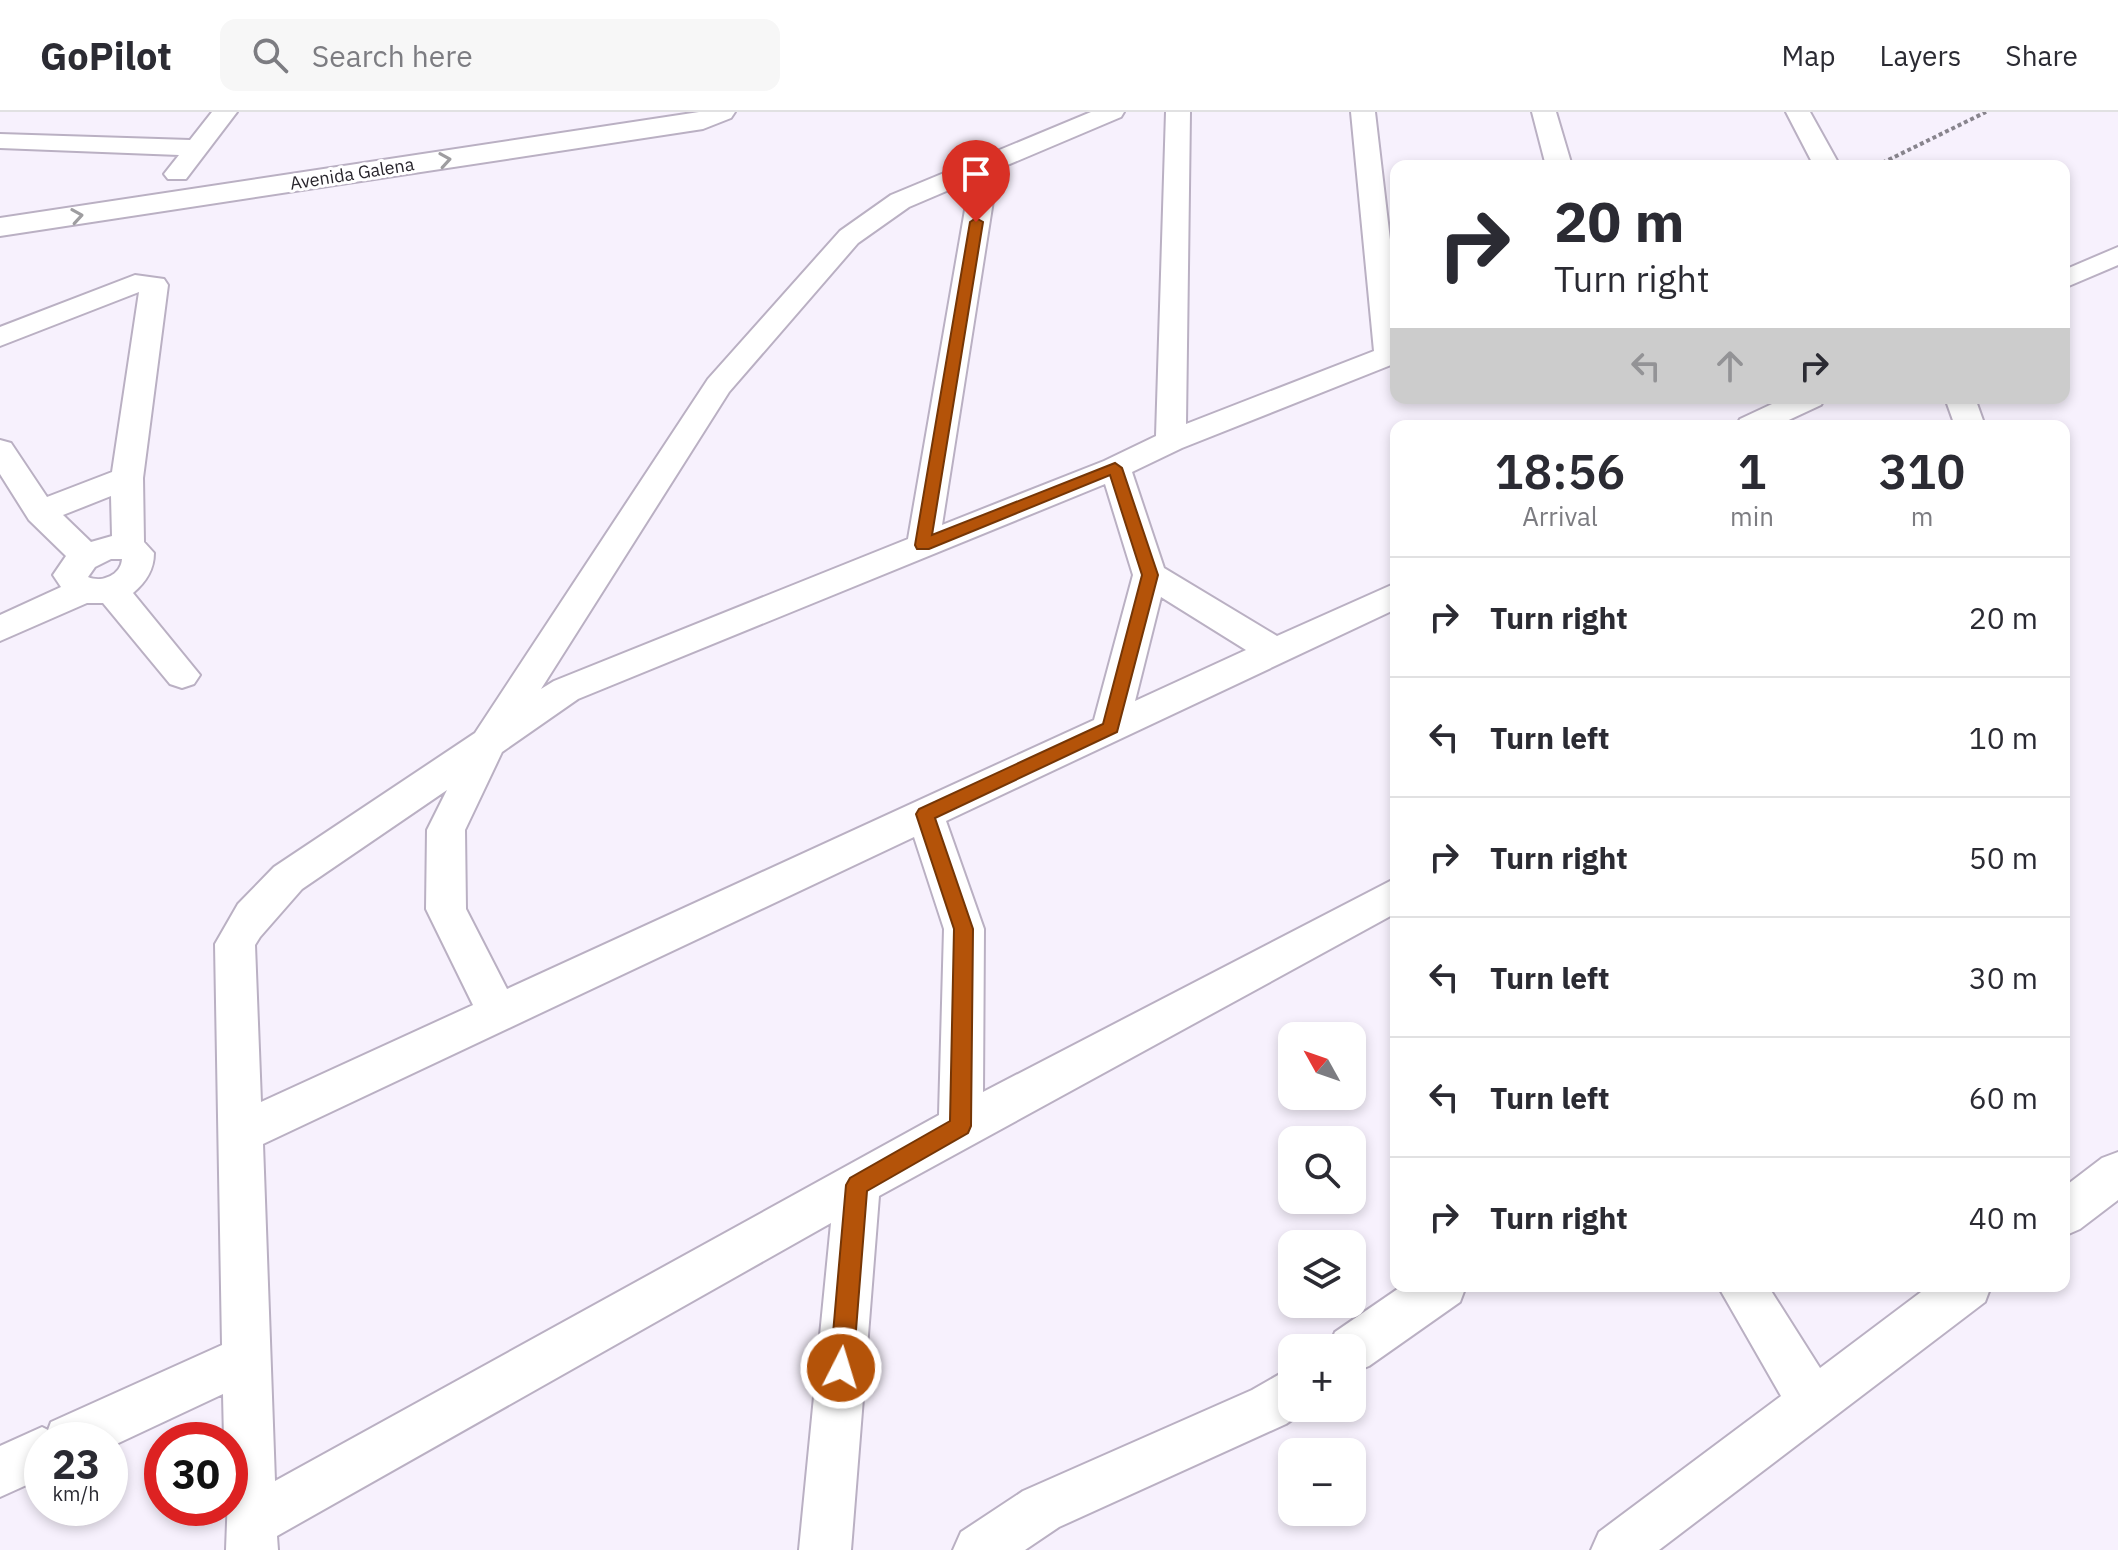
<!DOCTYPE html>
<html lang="en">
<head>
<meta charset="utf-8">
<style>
  body { margin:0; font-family:"IBM Plex Sans",sans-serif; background:#f7f7f7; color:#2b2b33; height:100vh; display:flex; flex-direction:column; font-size:30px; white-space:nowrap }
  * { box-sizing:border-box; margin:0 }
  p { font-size:26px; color:#7c7c81 }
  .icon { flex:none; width:44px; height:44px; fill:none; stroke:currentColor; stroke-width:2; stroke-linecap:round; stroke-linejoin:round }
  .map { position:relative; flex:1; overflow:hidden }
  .side { position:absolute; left:1390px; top:308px; width:680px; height:872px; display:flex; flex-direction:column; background:#fff; border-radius:16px; box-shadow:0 4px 12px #0003 }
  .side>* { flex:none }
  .guide { position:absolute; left:1390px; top:48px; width:680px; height:244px; border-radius:16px; box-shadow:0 4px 12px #0003; background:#fff; color:#2b2b33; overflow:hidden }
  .needle { width:52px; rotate:310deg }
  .buttons { position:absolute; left:1278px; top:910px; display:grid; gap:16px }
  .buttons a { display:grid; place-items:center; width:88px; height:88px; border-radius:16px; background:#fff; box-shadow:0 4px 12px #0003; font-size:40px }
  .speed { position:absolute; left:24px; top:1310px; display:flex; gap:16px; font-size:40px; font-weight:700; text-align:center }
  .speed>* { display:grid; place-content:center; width:104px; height:104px; border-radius:50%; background:#fff; box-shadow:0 4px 12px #0003; line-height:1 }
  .speed small { font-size:20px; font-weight:400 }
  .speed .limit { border:12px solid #d22; background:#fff; color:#111 }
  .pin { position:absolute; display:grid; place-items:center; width:68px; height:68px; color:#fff; margin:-82px -34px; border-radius:50% 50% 50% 0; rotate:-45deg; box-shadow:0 0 8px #0007 }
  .pin .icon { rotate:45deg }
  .me { position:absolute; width:88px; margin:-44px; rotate:5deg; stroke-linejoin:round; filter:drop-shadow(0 0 6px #0008) }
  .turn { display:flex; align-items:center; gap:28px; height:168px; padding:0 32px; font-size:36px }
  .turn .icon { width:104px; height:104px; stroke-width:2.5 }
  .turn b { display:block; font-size:56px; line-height:68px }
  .lanes { display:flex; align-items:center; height:76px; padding:0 32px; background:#0003; justify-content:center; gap:40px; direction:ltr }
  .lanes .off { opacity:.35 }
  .eta { display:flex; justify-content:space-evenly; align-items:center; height:136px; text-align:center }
  .eta b { font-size:48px; font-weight:600; line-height:56px }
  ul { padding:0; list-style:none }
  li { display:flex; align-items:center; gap:24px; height:120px; padding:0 32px; border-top:2px solid #e1e1e2 }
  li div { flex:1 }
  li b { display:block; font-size:30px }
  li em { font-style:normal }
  header { display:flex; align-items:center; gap:48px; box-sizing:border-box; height:112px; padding:0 40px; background:#fff; border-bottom:2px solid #e1e1e2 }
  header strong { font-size:38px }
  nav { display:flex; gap:44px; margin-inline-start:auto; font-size:28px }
  .search { width:560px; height:72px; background:#f7f7f7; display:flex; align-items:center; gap:20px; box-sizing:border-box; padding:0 28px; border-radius:16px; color:#7c7c81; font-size:30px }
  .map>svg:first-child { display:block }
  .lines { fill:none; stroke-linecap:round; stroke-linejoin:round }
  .street-casing { stroke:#bab0c3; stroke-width:4 }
  .secondary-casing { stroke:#bab0c3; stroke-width:4 }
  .path { stroke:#88848d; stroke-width:4; stroke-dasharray:4 3; stroke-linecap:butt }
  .street { fill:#fff; fill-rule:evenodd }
  .secondary { fill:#fff; fill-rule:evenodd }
  .oneway { stroke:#9e9da0 }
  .route { fill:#b45309; stroke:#753606; stroke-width:2 }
  .labels { text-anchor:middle; stroke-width:6; stroke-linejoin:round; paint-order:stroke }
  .far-street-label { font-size:18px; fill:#28252c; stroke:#fff }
</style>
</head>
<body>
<header>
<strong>GoPilot</strong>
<div class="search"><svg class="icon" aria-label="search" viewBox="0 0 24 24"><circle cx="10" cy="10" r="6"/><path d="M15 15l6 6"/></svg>Search here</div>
<nav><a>Map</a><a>Layers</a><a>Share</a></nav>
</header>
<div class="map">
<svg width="2118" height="1438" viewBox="0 0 2118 1438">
  <rect width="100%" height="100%" fill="#f7f1fd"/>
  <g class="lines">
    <defs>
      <path id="street" d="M212,0h25l-51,67h-18l-4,-5 15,-19 -179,-7v-14l190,6z
        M1091,0h33l-3,5 -123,52 -56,356 162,-64 52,-25 10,-324h24l-4,312 188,-73 -23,-239h24l21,179v72l-214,85 -50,24 32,96 113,68 119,-53v26l-450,212 38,108 -1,163 413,-214v35l-517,283 -28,354h-52l32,-327 -554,313 1,14h-52l4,-110h-6l-1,-46 -113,53v-7h-68v38l-42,19v-51l42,-19 6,3 3,-8 171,-77 -7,-401 23,-40 36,-37 201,-134 233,-354 132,-148 51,-36zM970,69l-62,358 -354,142 -13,8 188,-297 129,-149 51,-36zM1105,372l28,91 -39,145 -587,269 -41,-80 -1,-79 37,-78 76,-53zM1161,485l85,53 -111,51zM447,678l-20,40 -1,79 47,96 -212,97 -6,-157 5,-8 42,-48zM914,725l30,92 -5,186 -664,366 -12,-337z
        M1532,0h24l16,54h-26z
        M1786,0h24l30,54h-26z
        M2118,135v18l-54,23v-18z
        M135,163l29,4 4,6 -25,193 1,64 10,11c0,17 -8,29 -21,40l67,82 -6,9 -12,4 -12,-4 -67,-81h-16l-87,38v-26l61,-28 -8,-12 13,-19 -37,-36 -29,-46v-34l11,3 36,54 65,-25 27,-180 -139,54v-19zM111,384l1,40 -21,6 -28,-27zM111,447h11c-1,16 -20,24 -34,18l7,-10z
        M1785,286h40l-4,7 -45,21h-40l4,-7z
        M1945,286h30l10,28h-30z
        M2118,1040v48l-38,29 -16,7v-49l38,-29z
        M1402,1174h64l-6,16 -91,64 -17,7v-25h-24l7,-16z
        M1718,1174h50l52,82 109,-82h62l-6,16 -326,248h-68l8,-18 182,-136z
        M1292,1255v41h17l-23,16 -227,103 -34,23h-72l8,-18 62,-41 229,-101z"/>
      <path id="secondary" d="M699,0h36l-4,6 -28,11 -703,107v-18z"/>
    </defs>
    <!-- street casing -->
    <use href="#street" class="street-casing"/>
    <!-- secondary casing -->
    <use href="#secondary" class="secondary-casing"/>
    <!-- path -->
    <path class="path" d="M1876,54l110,-54"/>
    <!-- street -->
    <use href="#street" class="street"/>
    <!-- secondary -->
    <use href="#secondary" class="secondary"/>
  </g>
  <!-- one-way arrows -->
  <defs><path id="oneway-chevron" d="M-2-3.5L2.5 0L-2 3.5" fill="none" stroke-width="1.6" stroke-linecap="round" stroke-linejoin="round" transform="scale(2)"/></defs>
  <g class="oneway">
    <use href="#oneway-chevron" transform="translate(445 48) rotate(-9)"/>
    <use href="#oneway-chevron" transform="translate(77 104) rotate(-9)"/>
  </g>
  <!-- route -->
  <path class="route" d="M976,106l7,4 -51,313 183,-72 7,5 36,107 -41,157 -182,86 38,111 -2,197 -3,7 -101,58 -14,177 -4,8 -8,3 -8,-3 -3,-8 16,-183 4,-7 100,-57 4,-192 -38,-115 3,-5 184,-85 39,-149 -32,-100 -181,74h-12l-2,-4 55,-323z"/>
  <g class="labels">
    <!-- far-street labels -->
    <g class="far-street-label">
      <text transform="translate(352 62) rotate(-9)" y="6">Avenida Galena</text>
    </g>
  </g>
</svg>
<div class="buttons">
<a><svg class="needle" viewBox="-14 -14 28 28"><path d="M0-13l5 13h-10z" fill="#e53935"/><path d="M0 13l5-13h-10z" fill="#7c7c81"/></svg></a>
<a><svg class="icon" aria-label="search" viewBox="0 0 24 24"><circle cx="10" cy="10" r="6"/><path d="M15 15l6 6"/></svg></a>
<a><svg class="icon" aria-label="layers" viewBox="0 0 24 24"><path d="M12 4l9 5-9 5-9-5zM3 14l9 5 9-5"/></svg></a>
<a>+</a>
<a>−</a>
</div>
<div class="speed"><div>23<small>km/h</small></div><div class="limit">30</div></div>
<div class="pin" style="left:976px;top:110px;background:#d93025"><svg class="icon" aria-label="arrive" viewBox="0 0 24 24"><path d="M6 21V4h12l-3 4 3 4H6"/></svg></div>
<svg class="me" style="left:841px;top:1256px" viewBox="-20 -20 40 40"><circle r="17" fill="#b45309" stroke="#fff" stroke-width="3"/><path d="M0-11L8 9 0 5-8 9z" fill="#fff"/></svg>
<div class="guide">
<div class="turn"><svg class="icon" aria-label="right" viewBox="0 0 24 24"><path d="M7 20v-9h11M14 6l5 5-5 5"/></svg><div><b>20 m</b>Turn right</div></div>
<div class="lanes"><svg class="icon off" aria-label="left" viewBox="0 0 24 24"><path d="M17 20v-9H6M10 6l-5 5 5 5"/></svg><svg class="icon off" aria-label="ahead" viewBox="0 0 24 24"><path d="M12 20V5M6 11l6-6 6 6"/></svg><svg class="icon" aria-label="right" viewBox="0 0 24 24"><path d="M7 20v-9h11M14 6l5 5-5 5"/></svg></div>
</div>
<section class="side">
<div class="eta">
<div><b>18:56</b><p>Arrival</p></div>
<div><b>1</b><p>min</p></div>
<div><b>310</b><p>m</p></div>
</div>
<ul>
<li><svg class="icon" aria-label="right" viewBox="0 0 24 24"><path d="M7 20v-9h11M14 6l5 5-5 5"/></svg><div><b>Turn right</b></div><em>20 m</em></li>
<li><svg class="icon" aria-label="left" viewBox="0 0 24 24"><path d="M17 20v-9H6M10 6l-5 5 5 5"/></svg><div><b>Turn left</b></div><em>10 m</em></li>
<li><svg class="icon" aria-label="right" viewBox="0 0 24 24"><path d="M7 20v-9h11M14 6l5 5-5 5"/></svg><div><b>Turn right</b></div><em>50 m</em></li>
<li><svg class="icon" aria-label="left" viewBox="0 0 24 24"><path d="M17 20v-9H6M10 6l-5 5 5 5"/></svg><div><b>Turn left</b></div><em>30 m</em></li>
<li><svg class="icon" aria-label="left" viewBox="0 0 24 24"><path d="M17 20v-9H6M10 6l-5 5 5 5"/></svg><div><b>Turn left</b></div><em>60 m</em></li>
<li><svg class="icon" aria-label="right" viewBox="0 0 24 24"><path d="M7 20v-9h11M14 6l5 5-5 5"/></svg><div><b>Turn right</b></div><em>40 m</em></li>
</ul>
</section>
</div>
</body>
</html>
